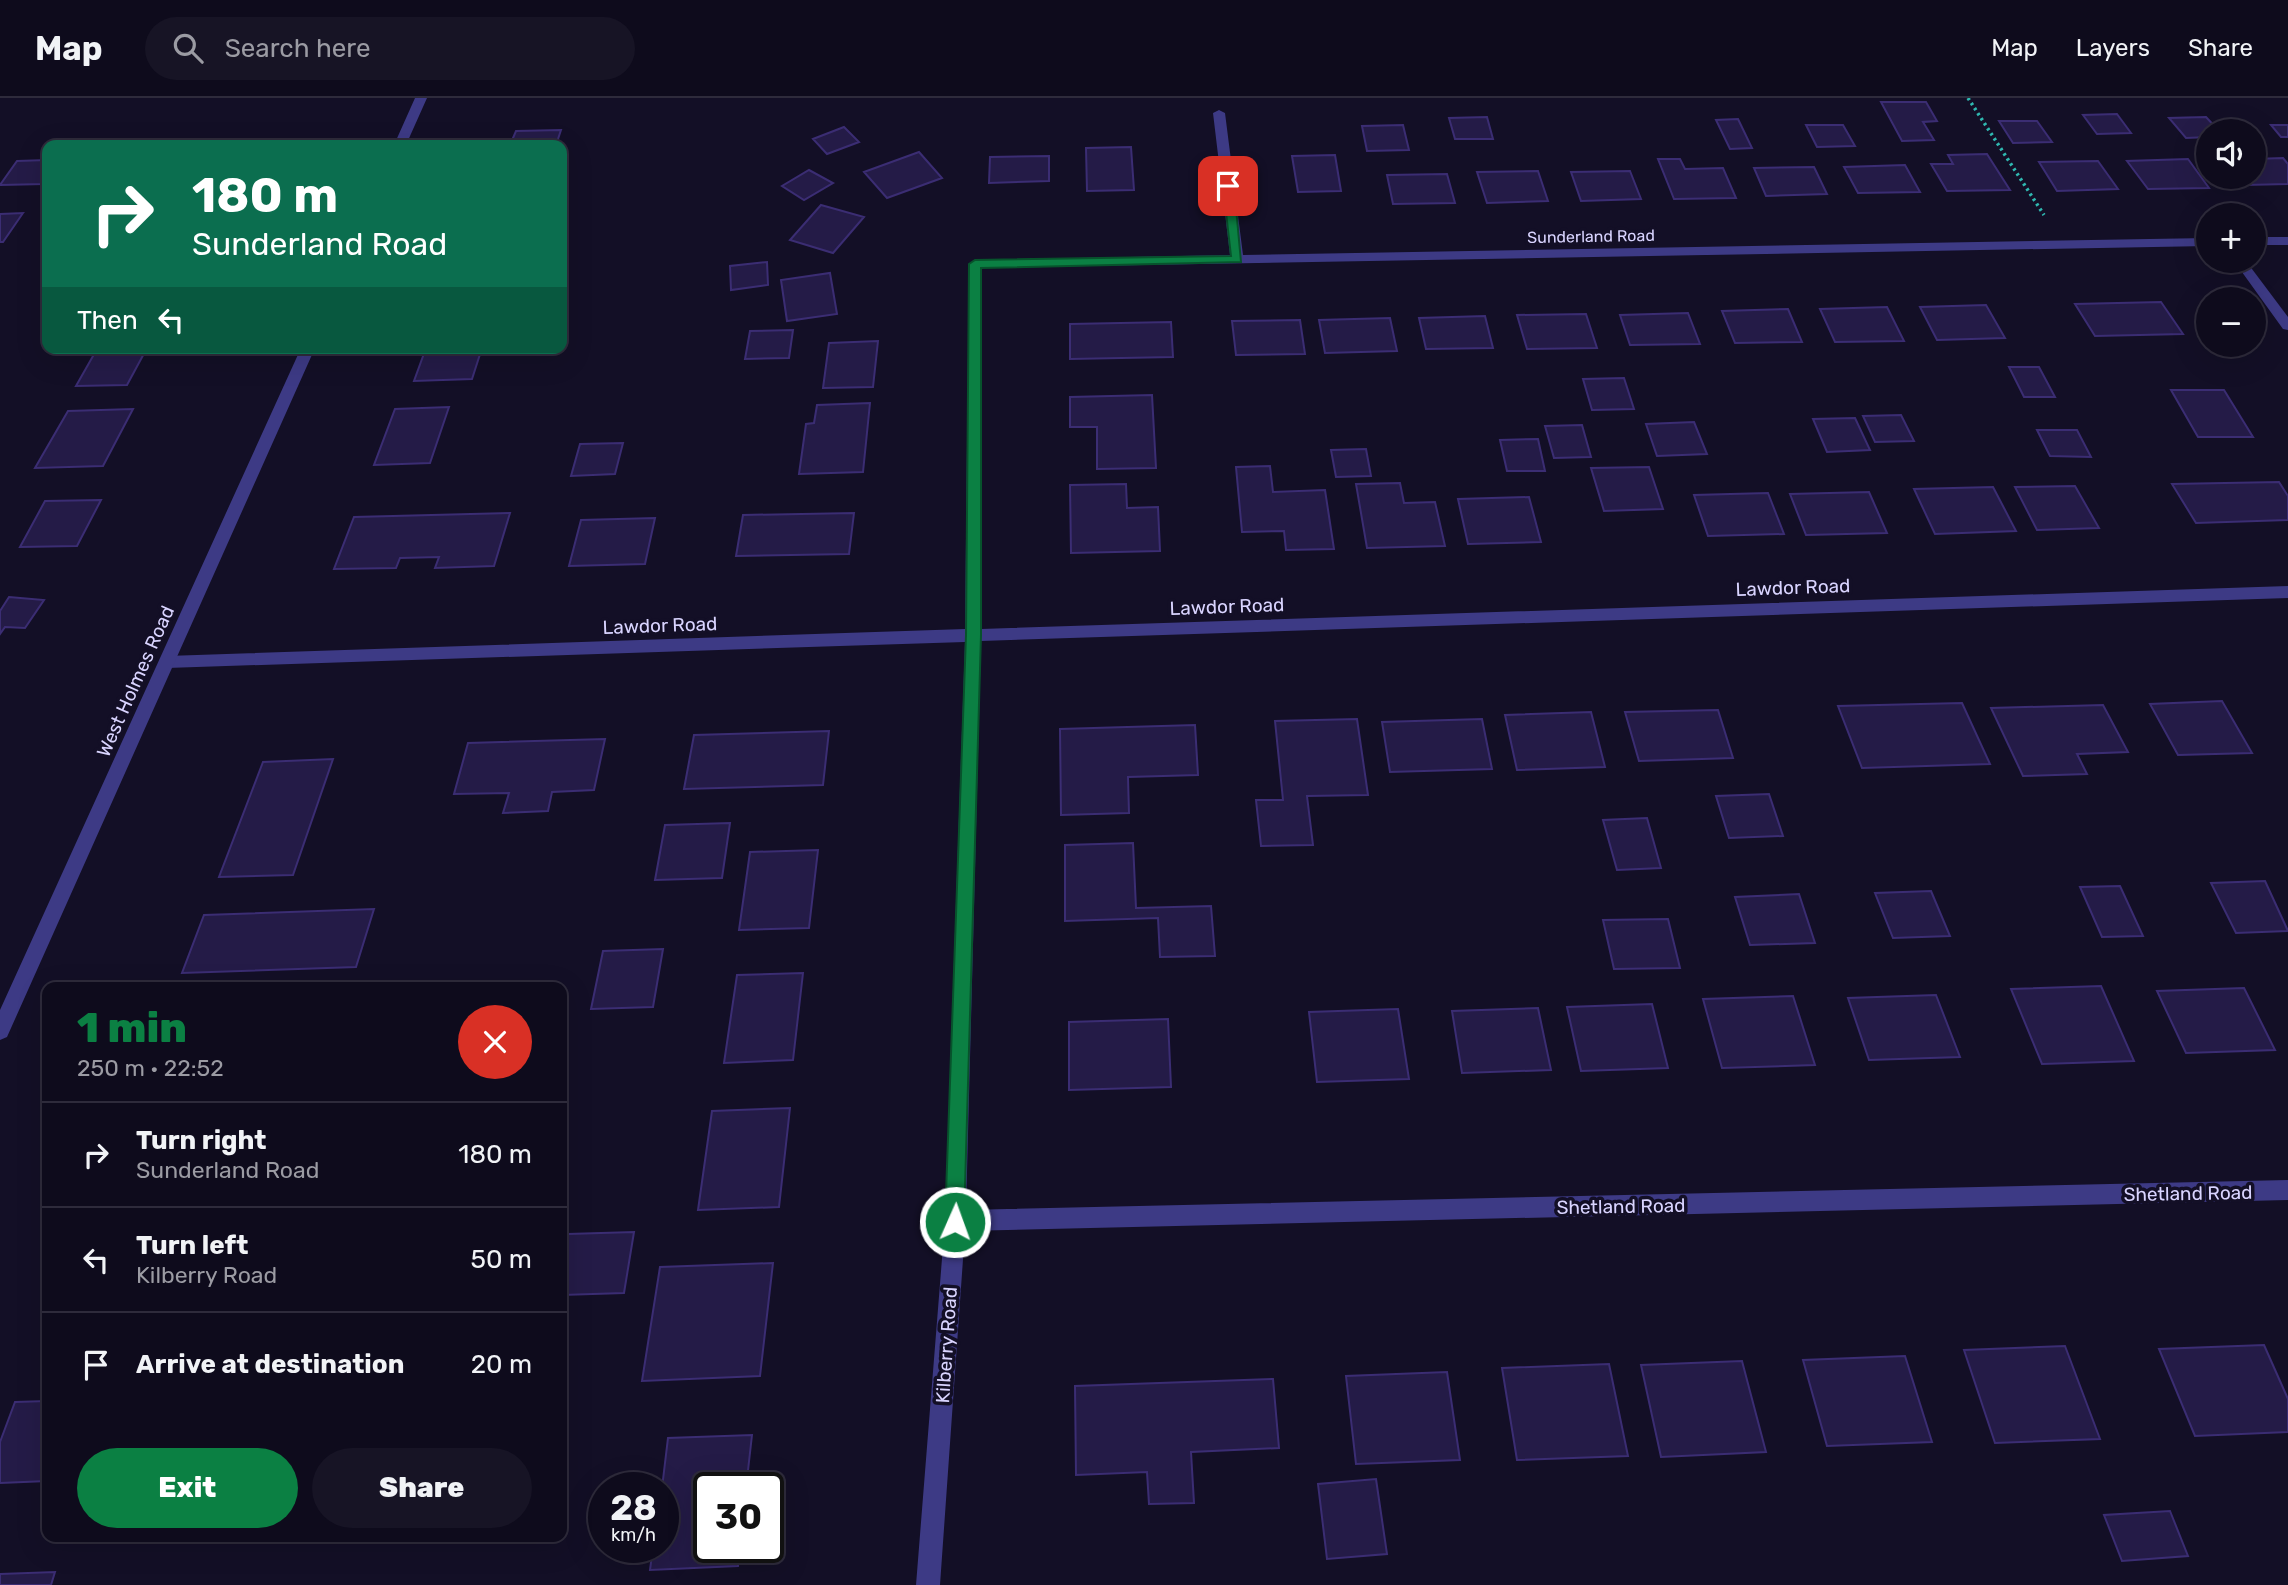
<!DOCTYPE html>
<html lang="en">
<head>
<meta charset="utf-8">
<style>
  body { margin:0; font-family:Rubik,sans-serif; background:#171425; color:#f1f3f6; height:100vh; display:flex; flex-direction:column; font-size:26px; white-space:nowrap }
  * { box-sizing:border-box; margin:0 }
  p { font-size:23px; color:#9b9ba3 }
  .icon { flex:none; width:38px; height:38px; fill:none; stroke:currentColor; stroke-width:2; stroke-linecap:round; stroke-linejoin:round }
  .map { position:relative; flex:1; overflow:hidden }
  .drawer { position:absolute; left:42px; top:884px; width:525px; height:560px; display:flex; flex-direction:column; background:#0e0b1c; border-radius:14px; box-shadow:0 7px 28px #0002,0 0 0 2px #2e2b3b }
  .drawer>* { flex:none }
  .hud { position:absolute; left:42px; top:42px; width:525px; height:214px; border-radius:14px; box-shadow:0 7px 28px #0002,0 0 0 2px #2e2b3b; background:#0b6e4f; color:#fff; overflow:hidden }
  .tools { position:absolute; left:2196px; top:21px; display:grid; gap:14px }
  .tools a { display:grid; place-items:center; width:70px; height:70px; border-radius:50%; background:#0e0b1c; box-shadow:0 7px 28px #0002,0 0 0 2px #2e2b3b; font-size:35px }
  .speed { position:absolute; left:588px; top:1374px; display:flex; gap:14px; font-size:35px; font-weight:700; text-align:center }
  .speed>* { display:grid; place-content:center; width:91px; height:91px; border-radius:50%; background:#0e0b1c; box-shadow:0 7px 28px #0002,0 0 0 2px #2e2b3b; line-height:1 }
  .speed small { font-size:18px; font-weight:400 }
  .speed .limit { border:4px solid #111; border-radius:10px; background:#fff; color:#111 }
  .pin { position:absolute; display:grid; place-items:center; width:60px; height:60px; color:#fff; margin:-30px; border-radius:14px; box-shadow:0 4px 10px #0006 }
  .me { position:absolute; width:77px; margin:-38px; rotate:2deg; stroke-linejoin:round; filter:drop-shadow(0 0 5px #0008) }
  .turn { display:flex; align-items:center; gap:24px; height:147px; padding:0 35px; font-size:32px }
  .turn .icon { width:91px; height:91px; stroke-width:2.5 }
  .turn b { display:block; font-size:49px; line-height:60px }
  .then { display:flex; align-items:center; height:66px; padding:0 35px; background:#0003; gap:14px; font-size:26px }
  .round { display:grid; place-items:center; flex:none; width:74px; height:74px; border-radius:37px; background:#171425 }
  .head { display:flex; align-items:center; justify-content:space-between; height:119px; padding:0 35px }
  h1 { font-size:42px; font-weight:800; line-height:52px; color:#0b8043 }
  .action { display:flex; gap:14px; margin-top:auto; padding:14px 35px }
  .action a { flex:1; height:80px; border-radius:42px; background:#0b8043; color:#fff; font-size:28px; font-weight:800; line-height:80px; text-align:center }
  .action a+a { background:#171425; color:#f1f3f6 }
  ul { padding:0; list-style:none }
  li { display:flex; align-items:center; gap:21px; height:105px; padding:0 35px; border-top:2px solid #2e2b3b }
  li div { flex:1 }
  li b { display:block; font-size:26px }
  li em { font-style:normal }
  header { display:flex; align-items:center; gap:42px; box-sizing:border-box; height:98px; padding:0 35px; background:#0e0b1c; border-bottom:2px solid #2e2b3b }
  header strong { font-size:33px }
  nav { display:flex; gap:38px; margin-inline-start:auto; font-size:24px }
  .search { width:490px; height:63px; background:#171425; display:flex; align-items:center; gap:18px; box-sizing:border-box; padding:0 24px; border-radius:38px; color:#9b9ba3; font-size:26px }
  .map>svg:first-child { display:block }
  .building { fill:#241b47; stroke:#3b2d73; stroke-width:2 }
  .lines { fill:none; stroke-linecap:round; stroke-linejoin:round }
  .path { stroke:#2fb8b0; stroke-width:3.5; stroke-dasharray:2.5 3.5; stroke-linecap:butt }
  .minor { fill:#3d3a85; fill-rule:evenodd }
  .tertiary { fill:#3d3a85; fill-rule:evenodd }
  .route { fill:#0b8043; stroke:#07532c; stroke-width:2 }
  .labels { text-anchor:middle; stroke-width:7; stroke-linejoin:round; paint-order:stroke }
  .far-street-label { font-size:16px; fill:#d9d4ff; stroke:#130f26 }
  .street-label { font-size:19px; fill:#d9d4ff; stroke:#130f26 }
</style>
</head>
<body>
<header>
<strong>Map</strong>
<div class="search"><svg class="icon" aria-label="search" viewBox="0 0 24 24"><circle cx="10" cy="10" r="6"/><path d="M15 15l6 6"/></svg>Search here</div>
<nav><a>Map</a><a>Layers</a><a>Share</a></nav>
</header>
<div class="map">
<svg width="2288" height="1487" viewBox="0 0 2288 1487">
  <rect width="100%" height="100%" fill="#130f26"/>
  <!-- building -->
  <path class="building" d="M1881,4h45l11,19 -14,1 11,18 -32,1z
    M2117,16l14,19 -34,1 -14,-19z
    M1487,19l6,22h-38l-6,-21z
    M2206,19l13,14h-11v6l-22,1 -17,-20z
    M1738,21l14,29 -22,1 -14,-29z
    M1999,23h38l15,21 -39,1z
    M1403,27l6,25 -42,1 -5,-25z
    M1806,27h37l12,21 -38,1z
    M2271,27h17v12h-7z
    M844,29l15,15 -32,12 -14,-15z
    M561,32l-5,15h-46l6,-14z
    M1131,49l3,43 -47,1 -1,-43z
    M919,54l23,26 -55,20 -23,-26z
    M1987,56l23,36 -63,1 -16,-27h22l-5,-9z
    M1335,57l6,36 -43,1 -6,-36z
    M1049,58v25l-60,2 1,-26z
    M2283,60l5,6v20l-43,1 -7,-8h16v-18z
    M1658,61h22l5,10 38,-1 13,30 -62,1z
    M2188,61l21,29 -61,1 -21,-28z
    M47,62l-3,24 -44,1 17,-24z
    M2098,63l20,28 -61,2 -18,-29z
    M1905,67l15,27 -62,1 -14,-26z
    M1814,69l13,27 -61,2 -12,-28z
    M809,72l24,13 -29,17 -22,-14z
    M1538,73l10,30 -61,2 -10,-31z
    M1630,73l11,28 -60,2 -10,-29z
    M1447,76l8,29 -62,1 -6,-29z
    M821,107l43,12 -31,36 -43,-13z
    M23,115l-20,29h-3v-28z
    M767,164l1,23 -37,5 -1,-24z
    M830,175l7,41 -50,7 -6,-41z
    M2161,204l22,32 -88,2 -20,-32z
    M1986,207l19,33 -68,2 -17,-33z
    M1887,209l17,34 -69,1 -15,-33z
    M1788,211l14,33 -67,1 -13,-32z
    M1688,215l12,31 -70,1 -10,-30z
    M1586,216l11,34 -70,1 -10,-34z
    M1485,218l8,32 -67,1 -7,-31z
    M1390,220l7,33 -72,2 -6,-33z
    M1300,222l5,34 -69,1 -4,-34z
    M1171,224l2,35 -103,2v-35z
    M793,232l-4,28 -44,1 5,-28z
    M878,243l-5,46 -50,1 6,-45z
    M147,250l-20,37 -51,1 21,-37z
    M426,250h56l-10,31 -58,2z
    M2009,269h30l16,30h-31z
    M1624,280l10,31 -42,1 -9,-31z
    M2171,292h53l29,47h-55z
    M1152,297l4,73 -59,1v-42h-27v-30z
    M870,305l-7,69 -64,2 7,-50 8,-1 3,-18z
    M449,309l-19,56 -56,2 21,-56z
    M133,311l-30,57 -68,2 33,-57z
    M1901,317l13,26 -39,1 -12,-26z
    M1855,320l15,32 -43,2 -14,-33z
    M1694,324l13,32 -50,2 -11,-32z
    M1582,327l9,32 -37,1 -9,-32z
    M2037,332h40l14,27 -41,-1z
    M1538,341l7,32h-38l-7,-31z
    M623,345l-8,31 -44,2 9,-32z
    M1366,351l5,27 -35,1 -5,-27z
    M1270,368l3,26 52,-2 9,59 -48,1 -2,-19 -42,1 -6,-65z
    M1649,369l14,42 -59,2 -13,-43z
    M2279,384l9,14v24l-92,3 -24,-39z
    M1400,385l4,20 31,-1 10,44 -78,2 -11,-64z
    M1126,386l1,24 31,-1 2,44 -89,2 -1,-68z
    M2075,388l24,42 -62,2 -22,-43z
    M1993,389l23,44 -81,3 -21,-45z
    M1869,394l18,41 -81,2 -16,-41z
    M1768,395l16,41 -76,2 -14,-41z
    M1529,399l12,45 -73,2 -10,-45z
    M101,402l-24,46 -57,1 25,-46z
    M510,415l-16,53 -59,2 4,-11 -39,1 -4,10 -62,1 20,-52z
    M854,415l-5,41 -113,2 7,-41z
    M655,420l-10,46 -76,2 12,-46z
    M9,499l35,3 -19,28 -20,-1 -5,7v-23z
    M2222,603l30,52 -74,2 -28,-51z
    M1962,605l28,61 -128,4 -24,-62z
    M2103,607l25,47 -51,2 10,20 -64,2 -32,-68z
    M1718,612l15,48 -94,3 -14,-49z
    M1591,614l14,55 -88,3 -12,-55z
    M1357,621l11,76 -61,1 6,49 -52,1 -5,-46h27l-8,-79z
    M1482,621l10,50 -102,3 -8,-50z
    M1195,627l3,50 -70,2 1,36 -68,2 -1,-86z
    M829,633l-6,54 -139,4 10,-54z
    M605,641l-11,51 -42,2 -4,19 -45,2 6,-20 -55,1 14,-51z
    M333,661l-40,116 -74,2 44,-115z
    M1769,696l14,42 -54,2 -13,-42z
    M1647,720l14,50 -44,2 -14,-50z
    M730,725l-8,55 -67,2 10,-55z
    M1133,745l3,65 75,-2 4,50 -55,1 -2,-39 -93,3v-76z
    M818,752l-9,78 -70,2 11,-78z
    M2265,783l23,50 -52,2 -25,-50z
    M2120,788l23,50 -41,1 -22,-50z
    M1931,793l19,45 -57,2 -18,-45z
    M1799,796l16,49 -65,2 -15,-48z
    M374,811l-18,58 -174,6 22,-58z
    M1668,821l12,49 -66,1 -11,-49z
    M663,851l-10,58 -62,2 12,-58z
    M803,875l-10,87 -69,3 13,-88z
    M2101,888l33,75 -92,3 -31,-75z
    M2244,890l31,62 -89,3 -29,-62z
    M1936,897l24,62 -91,3 -21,-62z
    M1793,898l22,69 -93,3 -19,-69z
    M1652,906l16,64 -87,3 -14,-64z
    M1538,910l13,62 -89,3 -10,-62z
    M1398,911l11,70 -92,3 -8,-70z
    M1168,921l3,68 -102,3v-68z
    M790,1010l-11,99 -81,3 14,-99z
    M634,1134l-10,61 -62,2v-26l6,-35z
    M773,1165l-13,113 -118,5 18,-114z
    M2264,1247l24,54v33l-93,4 -36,-87z
    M2065,1248l35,93 -105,4 -31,-93z
    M1905,1258l27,86 -105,4 -24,-86z
    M1742,1263l24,91 -105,5 -20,-92z
    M1609,1266l19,92 -111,4 -15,-92z
    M1447,1274l13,88 -104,4 -10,-88z
    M1273,1281l6,69 -88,4 3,51 -45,1 -2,-32 -71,3 -1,-89z
    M47,1303v80l-47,2v-41l15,-40z
    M752,1337l-6,53h-37v59h31l-2,19 -88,4 3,-23h10l-1,-59 6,-50z
    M1376,1381l11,75 -60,5 -9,-75z
    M2170,1413l18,45 -66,5 -18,-46z
    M55,1474l-4,13h-51v-11z"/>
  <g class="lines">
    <!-- path -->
    <path class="path" d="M1968,0l76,117"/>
    <!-- minor -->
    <path class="minor" d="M1219,12l6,3 18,142 965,-17v8l-1227,22v361l1307,-43v12l-1307,43 -15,569 1322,-30v20l-1323,31 -25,354h-24l29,-364 20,-579 -798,26 -8,-6 8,-6 798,-27 4,-365 6,-4 255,-5 -17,-142z
      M2254,139h34v8h-34z
      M2234,163h12l42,56v13l-5,-1z"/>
    <!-- tertiary -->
    <path class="tertiary" d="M415,0h12l-21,47h-12z
      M301,250h14l-308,689 -7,3v-30z"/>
  </g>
  <!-- route -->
  <path class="route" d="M1228,84l6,4 7,76 -260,6v367l-17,587 -3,6 -6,3 -7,-3 -3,-6 21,-587 3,-371 6,-4 256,-4 -8,-70z"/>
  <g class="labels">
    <!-- far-street labels -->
    <g class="far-street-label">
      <text transform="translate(1591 138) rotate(-1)" y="6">Sunderland Road</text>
    </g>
    <!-- street labels -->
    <g class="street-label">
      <text transform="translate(1793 489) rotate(-2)" y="7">Lawdor Road</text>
      <text transform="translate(1227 508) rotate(-2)" y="7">Lawdor Road</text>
      <text transform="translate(660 527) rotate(-2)" y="7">Lawdor Road</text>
      <text transform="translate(135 583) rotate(-66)" y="7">West Holmes Road</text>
      <text transform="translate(2188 1095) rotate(-1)" y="7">Shetland Road</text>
      <text transform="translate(1621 1108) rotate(-1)" y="7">Shetland Road</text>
      <text transform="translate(946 1247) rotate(-86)" y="7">Kilberry Road</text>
    </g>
  </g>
</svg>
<div class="tools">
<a><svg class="icon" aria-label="sound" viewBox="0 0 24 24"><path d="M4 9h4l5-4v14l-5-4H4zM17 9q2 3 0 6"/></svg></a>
<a>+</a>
<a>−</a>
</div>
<div class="speed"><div>28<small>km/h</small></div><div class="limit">30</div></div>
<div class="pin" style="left:1228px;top:88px;background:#d93025"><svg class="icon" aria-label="arrive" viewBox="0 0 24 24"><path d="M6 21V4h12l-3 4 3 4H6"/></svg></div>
<svg class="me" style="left:955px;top:1124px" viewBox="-20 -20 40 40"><circle r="17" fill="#0b8043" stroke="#fff" stroke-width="3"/><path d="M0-11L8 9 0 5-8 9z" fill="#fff"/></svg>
<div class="hud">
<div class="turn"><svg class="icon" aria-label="right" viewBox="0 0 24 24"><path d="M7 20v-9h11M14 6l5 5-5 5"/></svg><div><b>180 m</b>Sunderland Road</div></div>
<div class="then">Then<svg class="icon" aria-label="left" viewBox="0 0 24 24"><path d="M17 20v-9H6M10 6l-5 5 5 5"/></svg></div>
</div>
<section class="drawer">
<div class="head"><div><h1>1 min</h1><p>250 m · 22:52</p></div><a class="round" style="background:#d93025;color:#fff"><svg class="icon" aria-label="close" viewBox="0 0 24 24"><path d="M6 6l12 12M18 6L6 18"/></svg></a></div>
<ul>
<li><svg class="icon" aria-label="right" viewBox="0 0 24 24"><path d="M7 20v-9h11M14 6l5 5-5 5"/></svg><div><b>Turn right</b><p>Sunderland Road</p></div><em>180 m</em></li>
<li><svg class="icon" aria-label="left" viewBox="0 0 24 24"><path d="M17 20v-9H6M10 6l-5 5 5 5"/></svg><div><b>Turn left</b><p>Kilberry Road</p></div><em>50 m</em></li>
<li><svg class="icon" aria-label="arrive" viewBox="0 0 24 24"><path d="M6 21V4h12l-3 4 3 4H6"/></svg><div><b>Arrive at destination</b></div><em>20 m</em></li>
</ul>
<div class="action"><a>Exit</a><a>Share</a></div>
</section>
</div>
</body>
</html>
